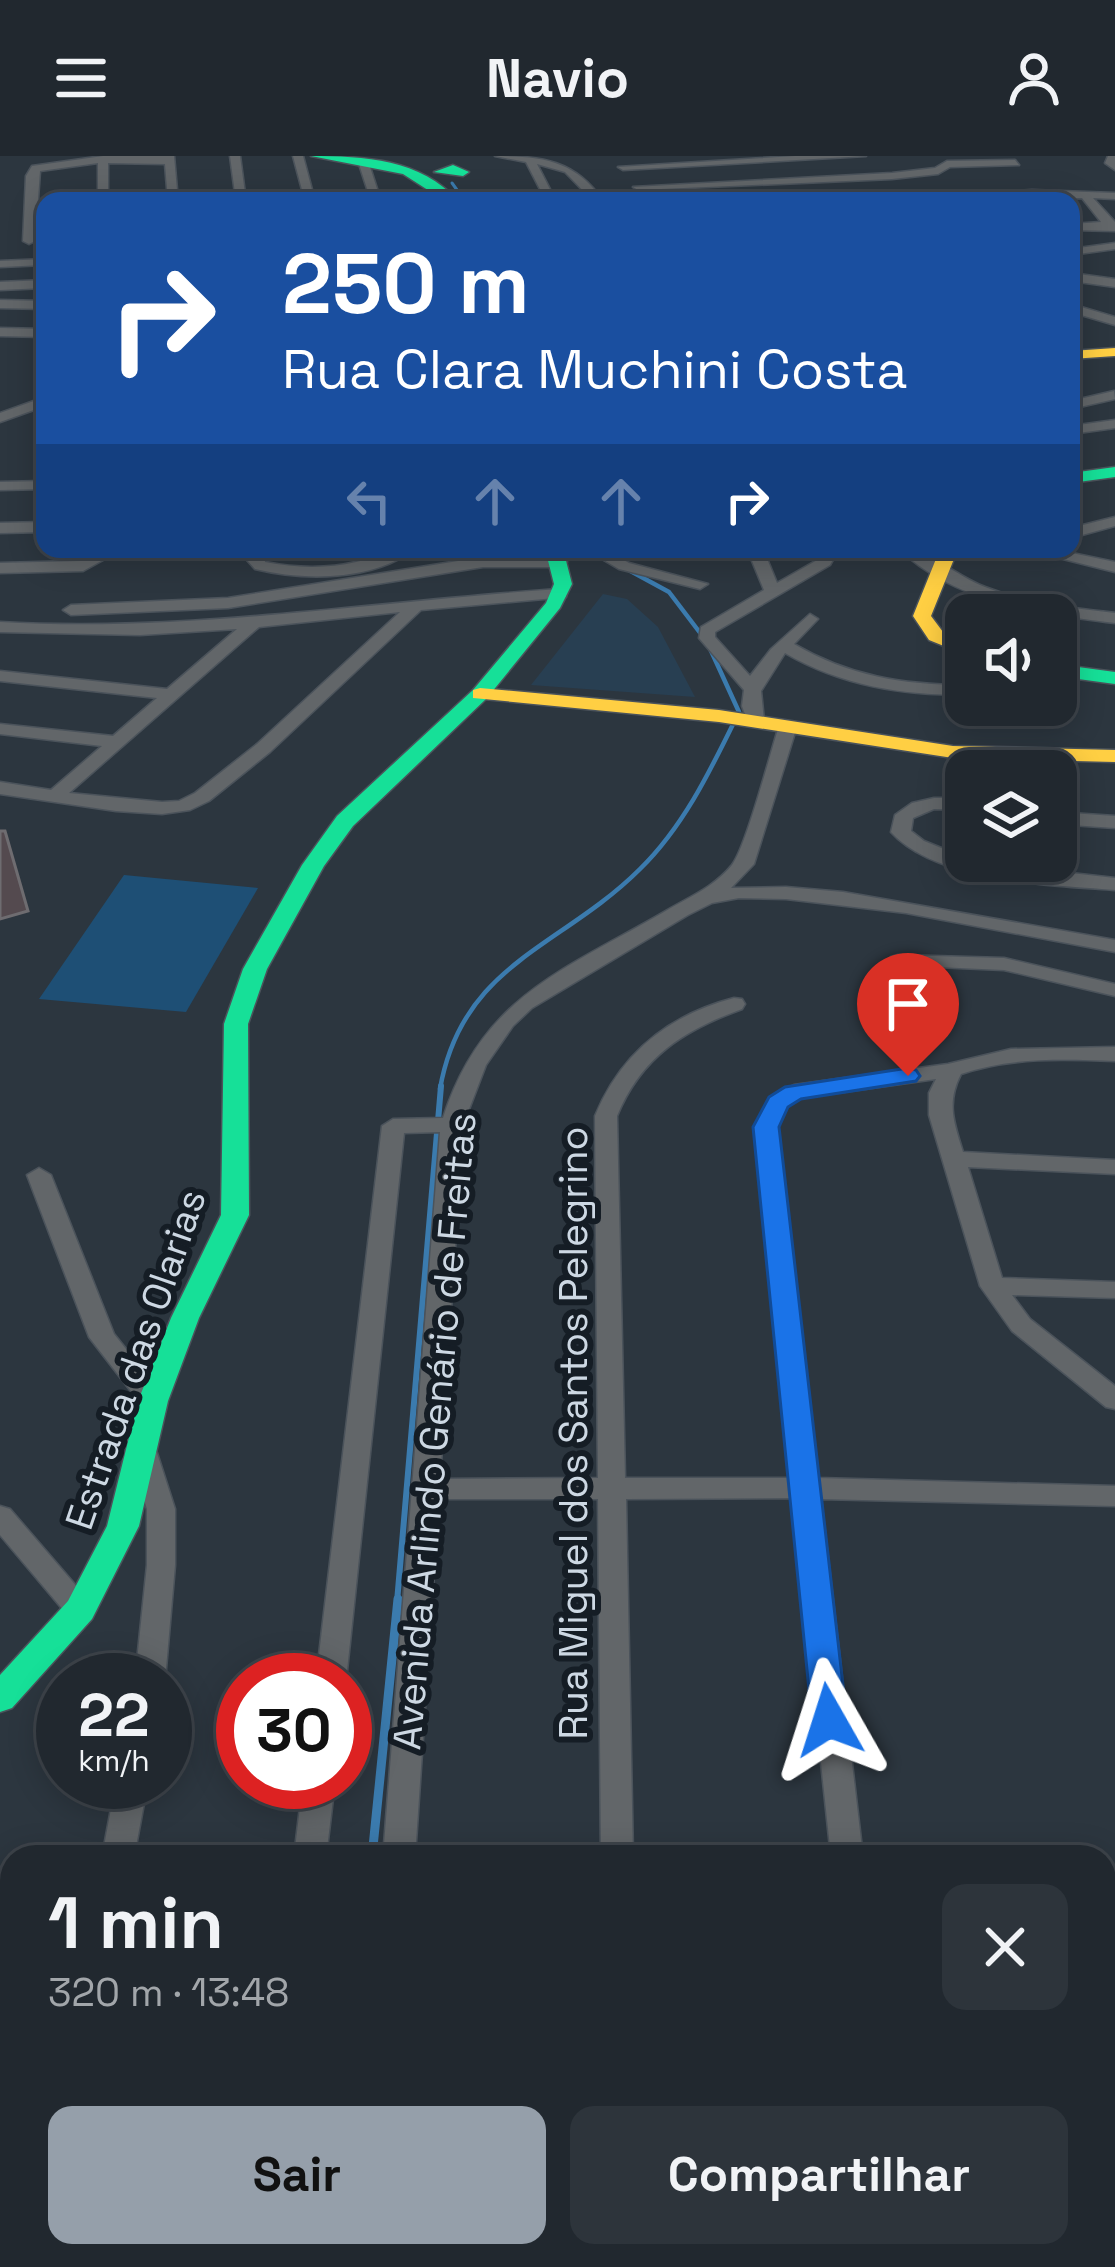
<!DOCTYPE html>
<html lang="pt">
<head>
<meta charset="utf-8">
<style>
  body { margin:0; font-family:"Space Grotesk",sans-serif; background:#2d343b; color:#f1f3f6; height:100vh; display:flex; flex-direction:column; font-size:45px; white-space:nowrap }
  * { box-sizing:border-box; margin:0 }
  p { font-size:39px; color:#a2a6aa }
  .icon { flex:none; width:66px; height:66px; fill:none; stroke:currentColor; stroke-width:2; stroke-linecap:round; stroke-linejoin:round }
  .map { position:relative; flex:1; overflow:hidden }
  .drawer { position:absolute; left:0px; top:1689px; width:1116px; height:423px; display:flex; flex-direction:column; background:#21282f; border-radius:36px 36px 0 0; box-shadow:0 6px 30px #0003,0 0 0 3px #3e444b }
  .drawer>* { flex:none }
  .hud { position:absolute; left:36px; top:36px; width:1044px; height:366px; border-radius:24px; box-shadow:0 6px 30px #0003,0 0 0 3px #3e444b; background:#1a4fa0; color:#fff; overflow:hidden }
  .buttons { position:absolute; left:945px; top:438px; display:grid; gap:24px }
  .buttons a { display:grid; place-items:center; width:132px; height:132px; border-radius:24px; background:#21282f; box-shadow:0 6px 30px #0003,0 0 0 3px #3e444b; font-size:60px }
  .speed { position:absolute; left:36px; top:1497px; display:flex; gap:24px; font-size:60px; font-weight:700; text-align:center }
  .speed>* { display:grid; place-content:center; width:156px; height:156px; border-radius:50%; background:#21282f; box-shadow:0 6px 30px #0003,0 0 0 3px #3e444b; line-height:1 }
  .speed small { font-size:30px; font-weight:400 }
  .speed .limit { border:18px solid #d22; background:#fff; color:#111 }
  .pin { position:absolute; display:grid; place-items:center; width:102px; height:102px; color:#fff; margin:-123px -51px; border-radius:50% 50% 50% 0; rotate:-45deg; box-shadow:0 0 12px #0007 }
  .pin .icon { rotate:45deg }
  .me { position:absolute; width:132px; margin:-66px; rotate:354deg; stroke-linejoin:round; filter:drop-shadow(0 0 9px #0008) }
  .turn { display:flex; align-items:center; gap:42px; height:252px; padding:0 48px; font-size:54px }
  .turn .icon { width:156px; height:156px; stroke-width:2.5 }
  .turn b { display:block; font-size:84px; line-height:102px }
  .lanes { display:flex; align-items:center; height:114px; padding:0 48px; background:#0003; justify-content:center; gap:60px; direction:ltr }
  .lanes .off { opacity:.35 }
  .round { display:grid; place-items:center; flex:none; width:126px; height:126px; border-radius:24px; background:#2d343b }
  .headline { display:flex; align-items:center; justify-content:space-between; height:204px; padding:0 48px }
  h1 { font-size:72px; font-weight:600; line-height:90px }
  .primary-button { display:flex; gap:24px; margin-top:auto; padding:24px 48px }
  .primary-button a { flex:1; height:138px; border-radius:24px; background:#959faa; color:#111; font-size:48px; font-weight:600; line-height:138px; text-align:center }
  .primary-button a+a { background:#2d343b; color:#f1f3f6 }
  header { display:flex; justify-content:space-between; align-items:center; height:156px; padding:0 48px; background:#21282f; font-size:54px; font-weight:600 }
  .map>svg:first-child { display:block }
  .built { fill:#283f52 }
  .green { fill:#1e4f75 }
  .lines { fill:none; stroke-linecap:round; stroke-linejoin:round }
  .stream-far3 { stroke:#3b7bae; stroke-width:3 }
  .stream-far2 { stroke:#3b7bae; stroke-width:4.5 }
  .stream-far1 { stroke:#3b7bae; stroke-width:6 }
  .stream { stroke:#3b7bae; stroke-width:9 }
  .building { fill:#544a4f; stroke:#6e6c70; stroke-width:3 }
  .street-casing { stroke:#4b535b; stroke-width:3 }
  .fast-casing { stroke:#4b535b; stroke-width:3 }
  .slow-casing { stroke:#4b535b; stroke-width:3 }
  .street { fill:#626669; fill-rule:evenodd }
  .fast { fill:#16e098; fill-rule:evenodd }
  .slow { fill:#ffcf43; fill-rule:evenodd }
  .route { fill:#1a73e8; stroke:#114b97; stroke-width:3 }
  .labels { text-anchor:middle; stroke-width:12; stroke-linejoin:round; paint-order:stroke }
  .street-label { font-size:39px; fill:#cdd8e3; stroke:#151d25 }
</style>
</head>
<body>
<header><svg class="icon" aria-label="menu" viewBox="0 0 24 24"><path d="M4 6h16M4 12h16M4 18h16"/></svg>Navio<svg class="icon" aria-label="person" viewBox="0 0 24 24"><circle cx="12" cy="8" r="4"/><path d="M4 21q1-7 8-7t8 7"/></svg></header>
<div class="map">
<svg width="1115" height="2111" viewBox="0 0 1115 2111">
  <rect width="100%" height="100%" fill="#2c363f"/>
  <!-- built -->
  <path class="built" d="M603,438l24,5 31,28 37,70 -164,-12z"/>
  <!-- green -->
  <path class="green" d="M124,719l134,13 -72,124 -147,-13z"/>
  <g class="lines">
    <!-- stream-far3 -->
    <path class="stream-far3" d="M452,27l13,18"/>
    <!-- stream-far2 -->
    <path class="stream-far2" d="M440,933c22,-126 121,-141 200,-220 45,-44 72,-102 99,-157l-32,-70 -38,-50 -79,-43"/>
    <!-- stream-far1 -->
    <path class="stream-far1" d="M397,1446l44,-516"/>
    <!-- stream -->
    <path class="stream" d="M372,1701l26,-258
      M327,2111l2,-11"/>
  </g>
  <!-- building -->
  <path class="building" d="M0,675h5l23,80 -28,8z"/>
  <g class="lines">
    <defs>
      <path id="street" d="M164,0h10l4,45h-10l-3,-37 -57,-1v38h-10v-38l-58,8 -5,70 -6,3 -6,-3 3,-65 6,-10 71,-10z
        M230,0h10l6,45h-10z
        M293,0h10l12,45h-10z
        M495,0c46,0 81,4 108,45h-10l-28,-29 -28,-8 19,37h-10l-20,-39z
        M795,0h71l-243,14 -5,-3z
        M1108,0h7v14l-10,-7z
        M1015,4l4,5 -69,2 -12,7 -46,5 -254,11 -5,-3 259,-14 43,-5 12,-7z
        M364,5l5,3 12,37h-10l-12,-37z
        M1032,34l83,3v6l-22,-1 22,24v9l-44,-1v-6l30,-2 -19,-24 -171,2 -5,-3z
        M1115,87v6l-44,6v-6z
        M45,103v6l-45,2v-6z
        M1071,117l44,6v8l-44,-6z
        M45,124v8l-45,2v-8z
        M0,144l45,1v8l-45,-1z
        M1071,148l44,13v8l-44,-13z
        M0,172l45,1v8l-45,-1z
        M1114,235l1,8 -44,10v-8z
        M45,241v9l-45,16v-9z
        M1115,264v8l-44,6v-8z
        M45,325v8l-45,1v-8z
        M1115,361v9l-44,12v-10z
        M45,366v10l-45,1v-10z
        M103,393h20l-40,22 -83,2v-10l80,-2z
        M248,393h16l1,13c30,6 61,7 91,0 21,-4 37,-13 59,-13 -43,32 -110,32 -160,20l-9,-10z
        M585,393h19l25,14 79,21 -8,5 -81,-20z
        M747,393h16l14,34 42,-24 4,-10h16l-9,16 -115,67v5l35,39 21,-27 39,-35 8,5 -24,25c55,32 109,41 172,41v10c-64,0 -124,-9 -181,-42l-24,38 3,30 -15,4 -7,-19 2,-16 -45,-52 2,-11 63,-37z
        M899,393c30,0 57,27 86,38 41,16 86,21 130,26v10c-74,-9 -160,-20 -216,-74z
        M1023,393h30l62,13v10z
        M483,401h76l8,5 -8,5h-76l-255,41 -157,7 -8,-5 8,-5 157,-7z
        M560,433l6,2v6l-145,13 -151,142 -61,49 -19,9 -28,4 -46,-3 -116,-17v-12l51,8 51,-44 -102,-12v-10l113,12 44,-38 -157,-17v-10l167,18 70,-60 -97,6 -140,-3v-10c189,11 373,-21 560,-33zM400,456l-143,132 -62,49 -16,8 -17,1 -93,-9 190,-166z
        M1078,515l14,4 -36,13v-10z
        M788,565l9,5 -43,138 -23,24 55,-1 57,5 272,48v12l-209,-39 -120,-14 -47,-1 -27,5 -24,12 -156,93 -19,18 -27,39 -23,60 -23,354 158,-1 -3,-362c26,-63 74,-101 139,-118l8,1 3,5 -3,5c-58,21 -101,48 -125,107l8,362h166l-37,-351 16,-30 24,-12 154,-21 63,-15 104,-2v14c-52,-2 -104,-4 -154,13 -15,29 -7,49 2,78l152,8v14l-147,-7 34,111 113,4v16l-103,-3 18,24 85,67v23l-9,-2 -94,-76 -32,-45 -51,-171v-22l7,-14 -136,19 -13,8 -11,21 42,351 297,8v20l-294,-7 42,358h-32l-38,-359 -167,1 7,358h-32l-3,-358h-159l-24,358h-32l57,-725 -36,1 -58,547h-30l66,-554 11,-7 50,-1c39,-121 119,-147 221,-206 25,-15 49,-24 68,-47 14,-18 38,-111 47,-139z
        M934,642h32v12l-32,-1 -21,9 -2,13 13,10 42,17v3l149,17v12c-64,-5 -179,-8 -224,-58l4,-17 17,-12z
        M1056,656l59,4v12l-59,-4z
        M898,799l106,3 111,26v12l-111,-26 -113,-5 -3,-4 3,-4z
        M39,1012l12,7 63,159 48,60 4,7 -4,7h-18l-55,-71 -62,-162z
        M143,1287l10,3 4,7 18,56v56l-10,115h-30l12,-115v-56l-18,-56 4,-7z
        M0,1350l10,3 80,93 5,8 -5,8 -10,3 -10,-3 -70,-83z
        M116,1626h32l-14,75h-32z
        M303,1626h32l-9,75h-32z
        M12,2006v36l-12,1v-36z
        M242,2100h38l-2,11h-38z
        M348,2100h38l-2,11h-38z
        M559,2100h38l1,11h-38z
        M933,2100h38l3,11h-38z"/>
      <path id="fast" d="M311,0c53,0 110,3 147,45h-13l-42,-27z
        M453,9l16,7 -6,4 -29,-4z
        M1115,311v10l-44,6v-10z
        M545,393h18l9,35 -12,24 -73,90 -134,128 -29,40 -57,103 -19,55 1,191 -50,103 -31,83 -29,125 -47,93 -80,89 -12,4v-37l68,-74 39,-75 31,-125 33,-83 50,-103 3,-191 19,-55 59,-104 35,-49 136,-126 73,-87 8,-19z
        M1056,508l59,8v12l-59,-8z"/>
      <path id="slow" d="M1115,192v8l-44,3v-8z
        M940,393h18l-27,67 12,16 23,10v13l-37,-15 -16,-24z
        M480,532l239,22 234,36 162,4v12l-162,-4 -234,-36 -246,-24v-8z"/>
    </defs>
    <!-- street casing -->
    <use href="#street" class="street-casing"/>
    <!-- fast casing -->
    <use href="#fast" class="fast-casing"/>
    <!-- slow casing -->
    <use href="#slow" class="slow-casing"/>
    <!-- street -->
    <use href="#street" class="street"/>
    <!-- fast -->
    <use href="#fast" class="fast"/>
    <!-- slow -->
    <use href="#slow" class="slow"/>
  </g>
  <!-- route -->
  <path class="route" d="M908,912l8,2 4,6 -4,5 -115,18 -13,8 -9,20 68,593 -5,10 -13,4 -12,-4 -5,-10 -59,-593 16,-30 16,-10z"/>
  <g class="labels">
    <!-- street labels -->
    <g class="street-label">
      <text transform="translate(135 1203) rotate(-71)" y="14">Estrada das Olarias</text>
      <text transform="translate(434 1275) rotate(-85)" y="14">Avenida Arlindo Genário de Freitas</text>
      <text transform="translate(573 1277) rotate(-90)" y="14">Rua Miguel dos Santos Pelegrino</text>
    </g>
  </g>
</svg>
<div class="buttons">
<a><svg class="icon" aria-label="sound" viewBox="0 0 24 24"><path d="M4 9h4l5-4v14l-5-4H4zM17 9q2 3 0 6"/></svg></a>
<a><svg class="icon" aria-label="layers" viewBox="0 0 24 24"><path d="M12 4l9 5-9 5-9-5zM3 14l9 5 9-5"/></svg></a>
</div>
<div class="speed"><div>22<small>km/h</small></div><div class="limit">30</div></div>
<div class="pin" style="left:908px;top:920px;background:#d93025"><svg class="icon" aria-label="arrive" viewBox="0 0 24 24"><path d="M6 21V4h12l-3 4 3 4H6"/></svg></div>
<svg class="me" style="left:829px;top:1564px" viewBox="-20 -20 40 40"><path d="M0-17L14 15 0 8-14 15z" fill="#1a73e8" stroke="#fff" stroke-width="4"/></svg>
<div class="hud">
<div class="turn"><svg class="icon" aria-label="right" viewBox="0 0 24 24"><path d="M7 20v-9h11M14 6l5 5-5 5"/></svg><div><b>250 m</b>Rua Clara Muchini Costa</div></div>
<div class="lanes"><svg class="icon off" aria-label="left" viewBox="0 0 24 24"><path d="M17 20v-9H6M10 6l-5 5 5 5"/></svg><svg class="icon off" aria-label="ahead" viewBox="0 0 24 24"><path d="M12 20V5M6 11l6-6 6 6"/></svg><svg class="icon off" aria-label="ahead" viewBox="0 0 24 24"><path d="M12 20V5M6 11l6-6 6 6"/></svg><svg class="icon" aria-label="right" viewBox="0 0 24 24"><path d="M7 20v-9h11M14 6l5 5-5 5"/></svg></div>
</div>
<section class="drawer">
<div class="headline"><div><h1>1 min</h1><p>320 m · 13:48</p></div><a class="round"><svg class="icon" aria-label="close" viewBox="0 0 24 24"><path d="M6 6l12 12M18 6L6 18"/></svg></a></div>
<div class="primary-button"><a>Sair</a><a>Compartilhar</a></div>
</section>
</div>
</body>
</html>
